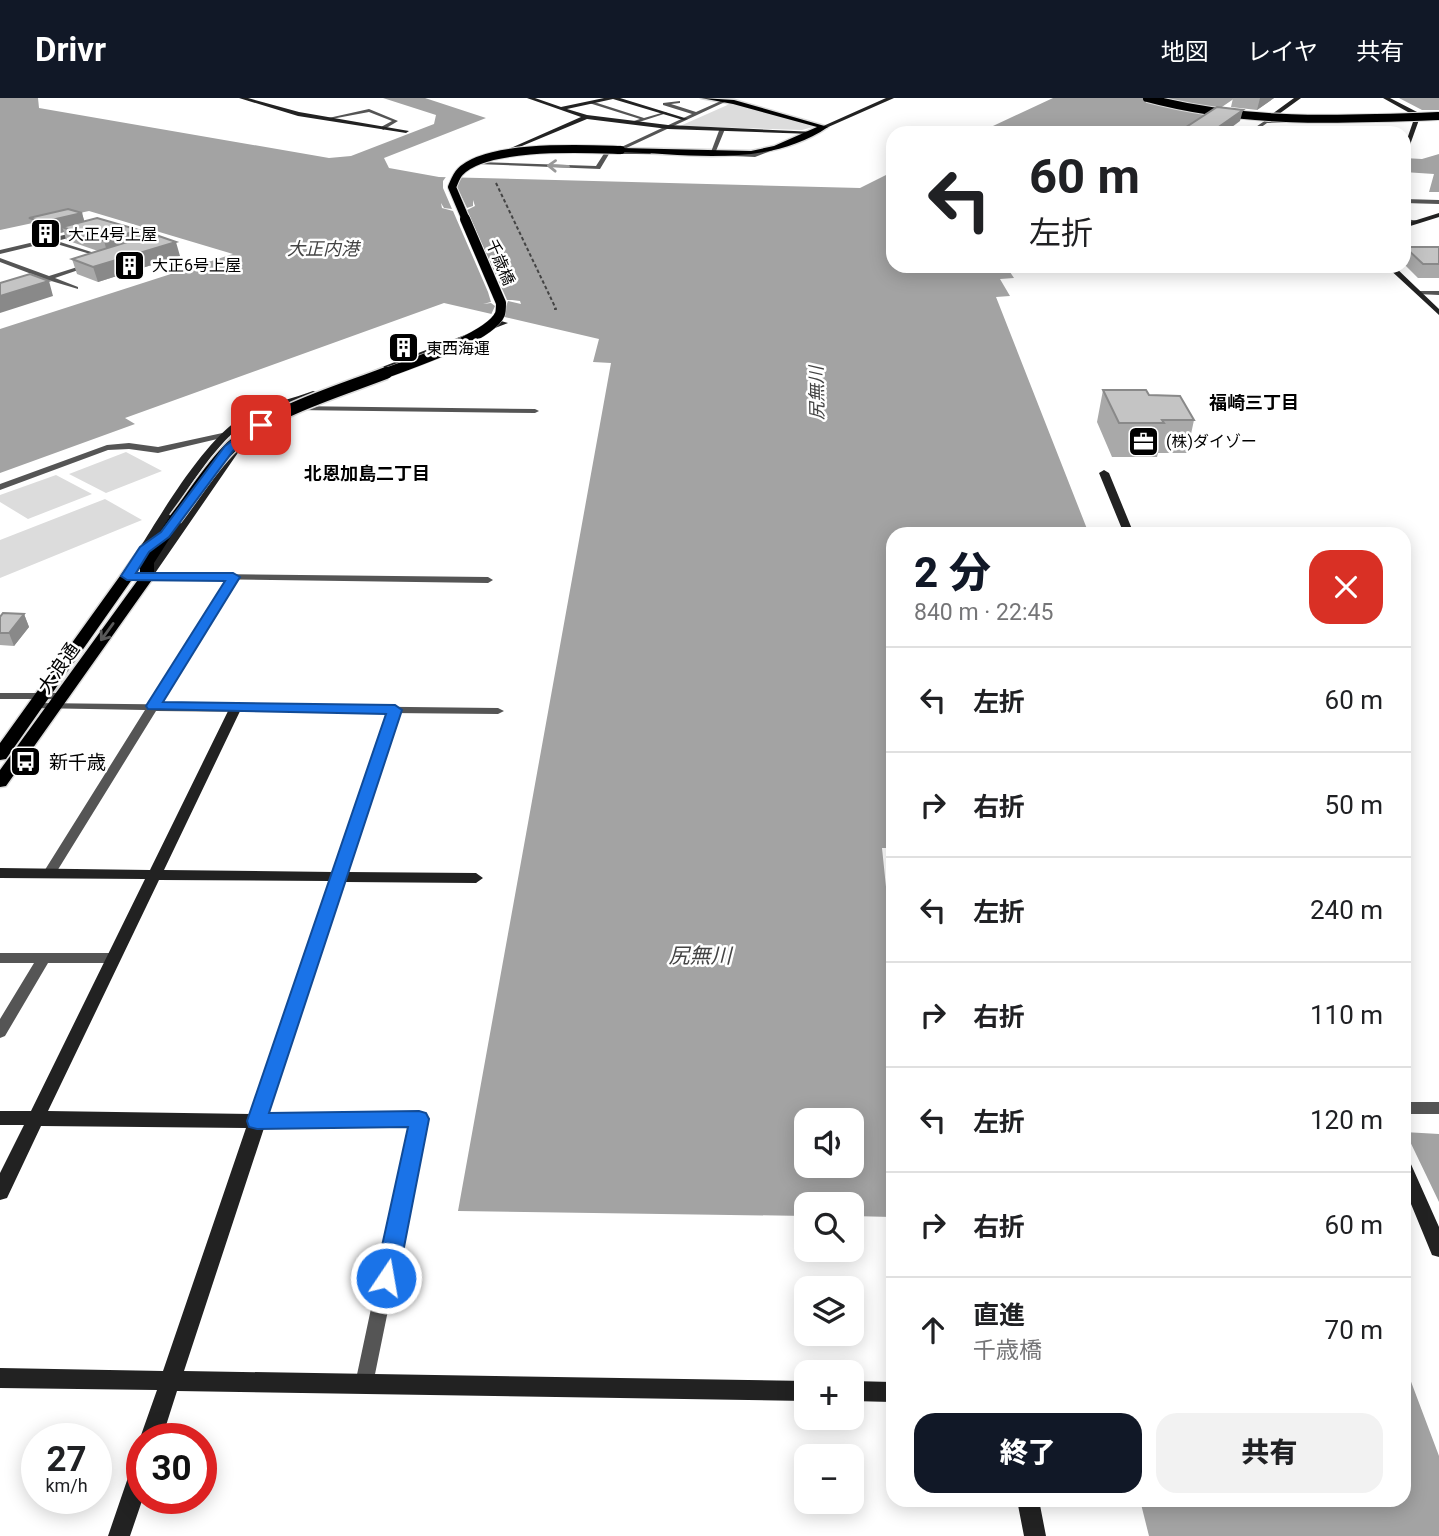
<!DOCTYPE html>
<html lang="ja">
<head>
<meta charset="utf-8">
<style>
  body { margin:0; font-family:Roboto,"Noto Sans JP",sans-serif; background:#f2f2f2; color:#202124; height:100vh; display:flex; flex-direction:column; font-size:26px; white-space:nowrap }
  * { box-sizing:border-box; margin:0 }
  p { font-size:23px; color:#757577 }
  .icon { flex:none; width:38px; height:38px; fill:none; stroke:currentColor; stroke-width:2; stroke-linecap:round; stroke-linejoin:round }
  .map { position:relative; flex:1; overflow:hidden }
  .panel { position:absolute; left:886px; top:429px; width:525px; height:980px; display:flex; flex-direction:column; background:#fff; border-radius:21px; box-shadow:0 4px 18px #0003 }
  .panel>* { flex:none }
  .top-card { position:absolute; left:886px; top:28px; width:525px; height:147px; border-radius:21px; box-shadow:0 4px 18px #0003; background:#fff; color:#202124; overflow:hidden }
  .tools { position:absolute; left:794px; top:1010px; display:grid; gap:14px }
  .tools a { display:grid; place-items:center; width:70px; height:70px; border-radius:14px; background:#fff; box-shadow:0 4px 18px #0003; font-size:35px }
  .speed { position:absolute; left:21px; top:1325px; display:flex; gap:14px; font-size:35px; font-weight:700; text-align:center }
  .speed>* { display:grid; place-content:center; width:91px; height:91px; border-radius:50%; background:#fff; box-shadow:0 4px 18px #0003; line-height:1 }
  .speed small { font-size:18px; font-weight:400 }
  .speed .limit { border:10px solid #d22; background:#fff; color:#111 }
  .pin { position:absolute; display:grid; place-items:center; width:60px; height:60px; color:#fff; margin:-30px; border-radius:14px; box-shadow:0 4px 10px #0006 }
  .me { position:absolute; width:77px; margin:-38px; rotate:12deg; stroke-linejoin:round; filter:drop-shadow(0 0 5px #0008) }
  .turn { display:flex; align-items:center; gap:24px; height:147px; padding:0 28px; font-size:32px }
  .turn .icon { width:91px; height:91px; stroke-width:2.5 }
  .turn b { display:block; font-size:49px; line-height:60px }
  .round { display:grid; place-items:center; flex:none; width:74px; height:74px; border-radius:21px; background:#f2f2f2 }
  .overview { display:flex; align-items:center; justify-content:space-between; height:119px; padding:0 28px }
  h1 { font-size:42px; font-weight:800; line-height:52px; color:#111827 }
  .cta { display:flex; gap:14px; margin-top:auto; padding:14px 28px }
  .cta a { flex:1; height:80px; border-radius:21px; background:#111827; color:#fff; font-size:28px; font-weight:800; line-height:80px; text-align:center }
  .cta a+a { background:#f2f2f2; color:#202124 }
  ul { padding:0; list-style:none }
  li { display:flex; align-items:center; gap:21px; height:105px; padding:0 28px; border-top:2px solid #e0e0e0 }
  li div { flex:1 }
  li b { display:block; font-size:26px }
  li em { font-style:normal }
  header { display:flex; align-items:center; gap:42px; box-sizing:border-box; height:98px; padding:0 35px; background:#111827; color:#fff }
  header strong { font-size:33px }
  nav { display:flex; gap:38px; margin-inline-start:auto; font-size:24px }
  .map>svg:first-child { display:block }
  .green { fill:#dcdcdc }
  .water { fill:#a3a3a3; fill-rule:evenodd }
  .pier { fill:#fff }
  .lines { fill:none; stroke-linecap:round; stroke-linejoin:round }
  .ferry { stroke:#444; stroke-width:2; stroke-dasharray:3.5 2.5; stroke-linecap:butt }
  .primary-casing { stroke:#dbdbdb; stroke-width:3 }
  .street { fill:#555; fill-rule:evenodd }
  .secondary { fill:#222; fill-rule:evenodd }
  .primary { fill:#000; fill-rule:evenodd }
  .primary-bridge-far2-casing { stroke:#dbdbdb; stroke-width:10; stroke-linecap:butt }
  .primary-bridge-far1-casing { stroke:#dbdbdb; stroke-width:11; stroke-linecap:butt }
  .primary-bridge-casing { stroke:#dbdbdb; stroke-width:15; stroke-linecap:butt }
  .primary-bridge-far2 { stroke:#000; stroke-width:8 }
  .primary-bridge-far1 { stroke:#000; stroke-width:10 }
  .primary-bridge { stroke:#000; stroke-width:12 }
  .wall { fill:#a9a9a9 }
  .shaded-wall { fill:#898989 }
  .building { fill:#c4c4c4; stroke:#898989; stroke-width:2 }
  .oneway { stroke:#999 }
  .oneway2 { stroke:#595959 }
  .route { fill:#1a73e8; stroke:#114b97; stroke-width:2 }
  .labels { text-anchor:middle; stroke-width:5; stroke-linejoin:round; paint-order:stroke }
  .far-poi-label { font-size:16px; fill:#000; stroke:#fff; text-anchor:start }
  .far-street-label { font-size:16px; fill:#000; stroke:#fff }
  .far-water-label { font-size:18px; font-style:italic; fill:#444; stroke:#fff }
  .far-neighbourhood-label { font-size:18px; font-weight:bold; fill:#000; stroke:#fff }
  .street-label { font-size:19px; fill:#000; stroke:#fff }
  .poi-label { font-size:19px; fill:#000; stroke:#fff; text-anchor:start }
  .water-label { font-size:21px; font-style:italic; fill:#444; stroke:#fff }
</style>
</head>
<body>
<header>
<strong>Drivr</strong>
<nav><a>地図</a><a>レイヤ</a><a>共有</a></nav>
</header>
<div class="map">
<svg width="1439" height="1438" viewBox="0 0 1439 1438">
  <rect width="100%" height="100%" fill="#fff"/>
  <!-- green -->
  <path class="green" d="M732,5l76,22 5,2 -11,3 -122,-4z
    M126,354l36,19 -56,22 -37,-19z
    M56,377l36,19 -64,25 -28,-17v-7z
    M105,401l37,21 -142,58v-38z"/>
  <!-- water -->
  <path class="water" d="M0,0h38l1,10 290,50 22,-2 83,-32 2,-9 -53,-17h42l61,20 -102,40 5,10 50,9 421,11 32,-16v94h114l8,12 -14,1 10,17 -14,1 93,237h-197v683l-40,-1v-12h-45v12l-349,-5 153,-848 -18,-1 6,-23 -155,-36 -319,115 10,6 -135,49v-144l233,-75 -144,-43 -89,19zM807,1022h45v46h-45z
    M1053,0h182l-51,35h-206z
    M1439,56v38h-10l5,-18 -30,-2v-14l18,1z
    M1404,1034l35,2v81z
    M1404,1265l35,93v80h-290l-9,-36h264z"/>
  <!-- pier -->
  <path class="pier" d="M448,76h14l-5,13 10,21 6,-2v-6l2,6 -8,4 40,90h5l8,1 1,3 -13,-3 -7,19 -11,-3 5,-11 -4,-3 -8,1 8,-2 -3,-10 -35,-81 -11,-3 -1,-5 3,5 8,1 -9,-21v-7z
    M882,750h7l3,32v65z
    M1404,1031l35,73v16l-35,-6z"/>
  <g class="lines">
    <!-- ferry -->
    <path class="ferry" d="M496,85l60,126h-3"/>
    <defs>
      <path id="primary" d="M701,0l33,2 94,27c-60,41 -139,27 -207,25l-4,-2 4,-2 130,3 23,-5 43,-19 -84,-23z
        M175,417l7,4 -28,44v14l-148,209 -6,1v-17l140,-193v-9l-134,191 -6,1v-17l143,-199h9l18,-28z"/>
    </defs>
    <!-- primary casing -->
    <use href="#primary" class="primary-casing"/>
    <!-- street -->
    <path class="street" d="M723,2l4,1 -107,50h29l2,3h-42l-9,15 -124,-5 3,-2 117,4 9,-14 10,-2 77,-36 -29,-9v-2l17,-2v2l-9,1 25,8z
      M591,3l53,17 21,-6 2,1 -31,10 -2,-2 6,-2 -51,-16z
      M369,11l29,12 -15,9 -2,-3 11,-6 -23,-9 -43,8 -2,-1z
      M1266,22l45,1 2,1 -46,1 -14,10h-6z
      M720,30l5,1 -9,22 -5,1z
      M771,49l2,3 -18,7 -42,-2 41,-2z
      M1404,101l35,1v4l-35,-1z
      M1404,121l17,2 -17,2z
      M81,133l2,3 -26,7 50,16v2l-57,-17 -50,12v-4z
      M0,160l49,18 41,-13 3,2 -38,13 23,9v2l-30,-9 -48,15v-4l42,-13 -42,-16z
      M1419,193h20v4l-22,-1 -1,-1z
      M292,308l243,3 4,2 -4,2 -240,-3h-3z
      M227,334h3v4l-72,17 -29,-4 -21,1 -108,40v-6l107,-39 22,-2 29,4z
      M127,475l361,4 5,3 -5,3 -364,-5 -2,-2z
      M0,595h60l5,3 -5,3h-60z
      M37,605l461,5 6,3 -6,3 -342,-3 -102,165 -5,1 -6,-4 102,-163 -112,-2 -2,-2 2,-2z
      M0,855h113l5,2 2,3 -2,3 -5,2h-65l-43,73 -5,2v-19l34,-56h-34z
      M1404,1004h35v12h-35z
      M419,1015l5,2 3,4 -54,265 -3,6 -6,3 -6,-3 -3,-6 55,-259 -153,2 -5,-2 -3,-4 3,-4 5,-2z"/>
    <!-- secondary -->
    <path class="secondary" d="M239,0h9l51,14 110,19 -3,2 -108,-17z
      M527,0h8l26,9 43,-9h16l68,21 -5,1 -70,-21 -46,10 20,6 81,10 147,7 -3,2 -144,-5 -81,-10 -92,38v-2l86,-38z
      M886,0h8l-68,30 -5,-1z
      M1294,0h7l-33,24h-4v-2z
      M1383,0h7l29,15 15,2 -14,2 -14,39 -2,1v-9l11,-32z
      M1439,115v4l-35,11v-4z
      M1386,168h8l45,43v6z
      M501,223l7,2 -137,53 -7,-2z
      M313,293l7,2c-19,14 -48,15 -70,27 -38,22 -77,94 -102,131h-8l-1,-2c24,-38 65,-108 103,-132 21,-13 48,-17 71,-26z
      M238,341l8,2 -95,138h-8l-2,-2z
      M1104,372l5,3 25,61h-10l-25,-61z
      M234,476l6,3 -81,129 -6,4 -4,-1 -2,-3 81,-129z
      M236,605l6,4 -78,163 170,2 55,-162 6,-4 6,4 -53,162 128,1 7,5 -7,5 -131,-1 -161,489 623,10v20l-630,-10 -15,47h-20v3l-2,-3 17,-48 -157,-2v-20l163,3 83,-243 -205,-2 -34,72 -7,2v-27l24,-48h-24v-14h31l114,-232 -145,-1v-10l150,2 80,-163zM159,782l171,1 -79,233 -203,-3z
      M1404,1061l6,3 29,65v30l-7,-2 -28,-68z
      M852,1283l40,1v20l-40,-1z
      M142,1359l1,41 -13,38h-22l26,-76z
      M1017,1402h22l7,36h-22z"/>
    <!-- primary -->
    <use href="#primary" class="primary"/>
    <defs>
      <path id="primary-bridge-far2" d="M1147,0c97,26 193,22 292,18
        M466,122l-14,-33c2,-4 4,-11 8,-15 26,-28 124,-23 161,-22"/>
      <path id="primary-bridge-far1" d="M381,277c25,-10 109,-37 119,-61 1,-3 1,-7 1,-11l-36,-84"/>
      <path id="primary-bridge" d="M175,421c18,-23 35,-52 56,-72 39,-36 106,-55 155,-74"/>
    </defs>
    <!-- primary-bridge-far2 casing -->
    <use href="#primary-bridge-far2" class="primary-bridge-far2-casing"/>
    <!-- primary-bridge-far1 casing -->
    <use href="#primary-bridge-far1" class="primary-bridge-far1-casing"/>
    <!-- primary-bridge casing -->
    <use href="#primary-bridge" class="primary-bridge-casing"/>
    <!-- primary-bridge-far2 -->
    <use href="#primary-bridge-far2" class="primary-bridge-far2"/>
    <!-- primary-bridge-far1 -->
    <use href="#primary-bridge-far1" class="primary-bridge-far1"/>
    <!-- primary-bridge -->
    <use href="#primary-bridge" class="primary-bridge"/>
  </g>
  <!-- wall -->
  <path class="wall" d="M1233,0h41l-17,12 -26,-3z
    M1399,0h40v12h-17z
    M82,115l2,8 57,17 39,18 -82,26 -21,-8 -5,-15 26,-8 -32,-11 -2,-8 -16,4 -14,-4 -5,-14z
    M1405,149h34v31h-21l-14,-14v-13z
    M1103,292l46,5 45,25 -7,33h-29l-1,4h-45l-15,-35z
    M24,516l5,13 -15,19 -14,-1v-28z"/>
  <!-- shaded-wall -->
  <path class="shaded-wall" d="M1260,0h14l-17,12z
    M1243,12l-3,11 -16,12h-14z
    M82,115l4,14h-24l2,5 -16,4 -5,-14z
    M139,132l4,14 -35,11 -4,-14z
    M176,144l4,14 -82,26 -5,-15z
    M49,183l4,15 -53,17v-17z
    M24,516l5,13 -15,19 -5,-13z"/>
  <!-- building -->
  <path class="building" d="M1217,9l26,3 -33,23h-33z
    M68,111l14,4 -39,9 -14,-4z
    M97,120l42,12 -35,11 -42,-14z
    M153,136l23,8 -83,25 -21,-8z
    M1405,149h34v17h-16z
    M30,176l19,7 -49,15v-13z
    M1103,292h43l3,5 31,1 14,24h-32l2,3h-45z
    M3,515l21,1 -15,19h-9v-16z"/>
  <!-- one-way arrows -->
  <defs><path id="oneway-shaft" d="M-6 0H5M1.5-3L5.5 0L1.5 3" fill="none" stroke-width="1.6" stroke-linecap="round" stroke-linejoin="round" transform="scale(1.75)"/></defs>
  <use class="oneway" href="#oneway-shaft" transform="translate(558 68) rotate(-178)"/>
  <use class="oneway2" href="#oneway-shaft" transform="translate(107 534) rotate(126)"/>
  <!-- route -->
  <path class="route" d="M257,324l9,3 -33,26 -64,86 -20,15 -13,21h97l7,4 -77,125 232,3 7,5 -133,403 150,-2 7,2 3,6 -31,159 -4,7 -8,3 -7,-3 -4,-7 33,-151 -151,2 -8,-2 -2,-6 139,-407 -238,-5 -2,-3 79,-125 -98,-1 -6,-4 19,-29 21,-15 64,-86z"/>
  <!-- icons -->
  <defs>
    <symbol id="building-square" viewBox="-11 -11 22 22"><rect x="-9" y="-9" width="18" height="18" rx="4" fill="#000" stroke="#fff"/><path d="M-4-6H4V6H1V3H-1V6H-4ZM-2.5-4.3h1.7v1.8h-1.7ZM.8-4.3h1.7v1.8H.8ZM-2.5-1h1.7V.8h-1.7ZM.8-1h1.7V.8H.8Z" fill="#fff"/></symbol>
    <symbol id="office-square" viewBox="-11 -11 22 22"><rect x="-9" y="-9" width="18" height="18" rx="4" fill="#000" stroke="#fff"/><path d="M-6-3h4V-5.5h4V-3h4V5H-6ZM-1-4.5V-3h2v-1.5ZM-6 0V1H6V0Z" fill="#fff"/></symbol>
    <symbol id="bus-square" viewBox="-11 -11 22 22"><rect x="-9" y="-9" width="18" height="18" rx="4" fill="#000" stroke="#fff"/><path d="M-5-6H5V4H4V6H2V4H-2V6H-4V4H-5ZM-3.5-4V0h7V-4ZM-3.5 1.2v1.5H-2V1.2ZM2 1.2v1.5H3.5V1.2Z" fill="#fff"/></symbol>
  </defs>
  <g fill-rule="evenodd">
    <use href="#building-square" x="28" y="118" width="35" height="35"/>
    <use href="#building-square" x="112" y="150" width="35" height="35"/>
    <use href="#building-square" x="386" y="232" width="35" height="35"/>
    <use href="#office-square" x="1126" y="326" width="35" height="35"/>
    <use href="#bus-square" x="8" y="646" width="35" height="35"/>
  </g>
  <g class="labels">
    <!-- far-poi labels -->
    <g class="far-poi-label">
      <text x="68" y="142">大正4号上屋</text>
      <text x="152" y="173">大正6号上屋</text>
      <text x="426" y="256">東西海運</text>
      <text x="1166" y="349">(株)ダイゾー</text>
    </g>
    <!-- far-street labels -->
    <g class="far-street-label">
      <text transform="translate(501 164) rotate(67)" y="6">千歳橋</text>
    </g>
    <!-- far-water labels -->
    <g class="far-water-label">
      <text x="323" y="157">大正内港</text>
      <text transform="translate(817 295) rotate(-91)" y="6">尻無川</text>
    </g>
    <!-- far-neighbourhood labels -->
    <g class="far-neighbourhood-label">
      <text x="1254" y="311">福崎三丁目</text>
      <text x="367" y="382">北恩加島二丁目</text>
    </g>
    <!-- street labels -->
    <g class="street-label">
      <text transform="translate(58 570) rotate(-55)" y="7">大浪通</text>
    </g>
    <!-- poi labels -->
    <g class="poi-label">
      <text x="49" y="671">新千歳</text>
    </g>
    <!-- water labels -->
    <g class="water-label">
      <text x="700" y="865">尻無川</text>
    </g>
  </g>
</svg>
<div class="tools">
<a><svg class="icon" aria-label="sound" viewBox="0 0 24 24"><path d="M4 9h4l5-4v14l-5-4H4zM17 9q2 3 0 6"/></svg></a>
<a><svg class="icon" aria-label="search" viewBox="0 0 24 24"><circle cx="10" cy="10" r="6"/><path d="M15 15l6 6"/></svg></a>
<a><svg class="icon" aria-label="layers" viewBox="0 0 24 24"><path d="M12 4l9 5-9 5-9-5zM3 14l9 5 9-5"/></svg></a>
<a>+</a>
<a>−</a>
</div>
<div class="speed"><div>27<small>km/h</small></div><div class="limit">30</div></div>
<div class="pin" style="left:261px;top:327px;background:#d93025"><svg class="icon" aria-label="arrive" viewBox="0 0 24 24"><path d="M6 21V4h12l-3 4 3 4H6"/></svg></div>
<svg class="me" style="left:386px;top:1180px" viewBox="-20 -20 40 40"><circle r="17" fill="#1a73e8" stroke="#fff" stroke-width="3"/><path d="M0-11L8 9 0 5-8 9z" fill="#fff"/></svg>
<div class="top-card">
<div class="turn"><svg class="icon" aria-label="left" viewBox="0 0 24 24"><path d="M17 20v-9H6M10 6l-5 5 5 5"/></svg><div><b>60 m</b>左折</div></div>
</div>
<section class="panel">
<div class="overview"><div><h1>2 分</h1><p>840 m · 22:45</p></div><a class="round" style="background:#d93025;color:#fff"><svg class="icon" aria-label="close" viewBox="0 0 24 24"><path d="M6 6l12 12M18 6L6 18"/></svg></a></div>
<ul>
<li><svg class="icon" aria-label="left" viewBox="0 0 24 24"><path d="M17 20v-9H6M10 6l-5 5 5 5"/></svg><div><b>左折</b></div><em>60 m</em></li>
<li><svg class="icon" aria-label="right" viewBox="0 0 24 24"><path d="M7 20v-9h11M14 6l5 5-5 5"/></svg><div><b>右折</b></div><em>50 m</em></li>
<li><svg class="icon" aria-label="left" viewBox="0 0 24 24"><path d="M17 20v-9H6M10 6l-5 5 5 5"/></svg><div><b>左折</b></div><em>240 m</em></li>
<li><svg class="icon" aria-label="right" viewBox="0 0 24 24"><path d="M7 20v-9h11M14 6l5 5-5 5"/></svg><div><b>右折</b></div><em>110 m</em></li>
<li><svg class="icon" aria-label="left" viewBox="0 0 24 24"><path d="M17 20v-9H6M10 6l-5 5 5 5"/></svg><div><b>左折</b></div><em>120 m</em></li>
<li><svg class="icon" aria-label="right" viewBox="0 0 24 24"><path d="M7 20v-9h11M14 6l5 5-5 5"/></svg><div><b>右折</b></div><em>60 m</em></li>
<li><svg class="icon" aria-label="ahead" viewBox="0 0 24 24"><path d="M12 20V5M6 11l6-6 6 6"/></svg><div><b>直進</b><p>千歳橋</p></div><em>70 m</em></li>
</ul>
<div class="cta"><a>終了</a><a>共有</a></div>
</section>
</div>
</body>
</html>
